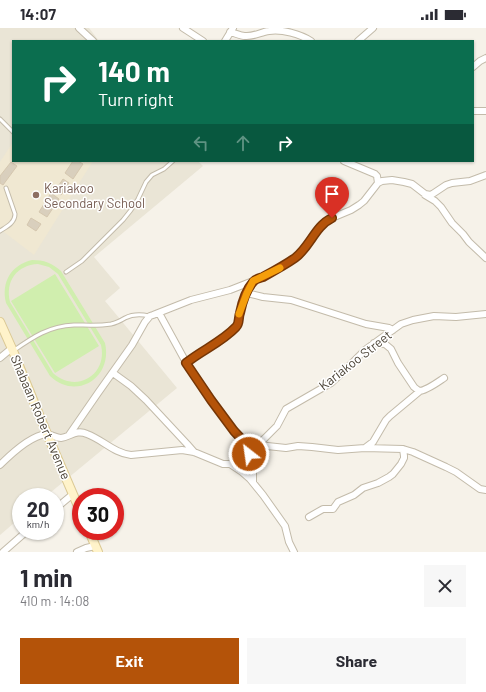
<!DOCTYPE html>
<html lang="en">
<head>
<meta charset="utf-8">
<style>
  body { margin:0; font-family:Barlow,sans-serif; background:#f7f7f7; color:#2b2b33; height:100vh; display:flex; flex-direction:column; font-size:15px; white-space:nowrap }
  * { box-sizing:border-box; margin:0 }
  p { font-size:13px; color:#7c7c81 }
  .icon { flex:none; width:22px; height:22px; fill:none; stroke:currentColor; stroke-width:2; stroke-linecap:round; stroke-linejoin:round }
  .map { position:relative; height:524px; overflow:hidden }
  .sheet { display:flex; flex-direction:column; background:#fff; flex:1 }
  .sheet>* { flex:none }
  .banner { position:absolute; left:12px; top:12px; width:462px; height:122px; border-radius:0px; box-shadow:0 1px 3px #0004; background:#0b6e4f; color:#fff; overflow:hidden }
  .speed { position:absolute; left:12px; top:460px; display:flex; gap:8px; font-size:20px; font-weight:700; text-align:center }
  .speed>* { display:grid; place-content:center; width:52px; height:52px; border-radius:50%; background:#fff; box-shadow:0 1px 3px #0004; line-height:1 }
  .speed small { font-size:10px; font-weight:400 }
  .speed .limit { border:6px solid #d22; background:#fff; color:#111 }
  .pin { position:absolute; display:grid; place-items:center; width:34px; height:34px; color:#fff; margin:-41px -17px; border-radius:50% 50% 50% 0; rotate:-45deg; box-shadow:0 0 4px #0007 }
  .pin .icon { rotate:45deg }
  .me { position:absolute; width:44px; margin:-22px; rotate:330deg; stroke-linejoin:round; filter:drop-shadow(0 0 3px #0008) }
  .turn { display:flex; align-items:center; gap:14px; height:84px; padding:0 20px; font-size:18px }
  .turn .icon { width:52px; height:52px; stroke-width:2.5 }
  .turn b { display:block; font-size:28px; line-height:34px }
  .lanes { display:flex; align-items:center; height:38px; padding:0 20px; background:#0003; justify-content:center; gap:20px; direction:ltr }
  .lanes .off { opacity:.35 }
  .round { display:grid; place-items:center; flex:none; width:42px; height:42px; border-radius:0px; background:#f7f7f7 }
  .headline { display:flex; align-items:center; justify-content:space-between; height:68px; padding:0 20px }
  h1 { font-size:24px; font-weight:700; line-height:30px }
  .action { display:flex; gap:8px; margin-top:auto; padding:8px 20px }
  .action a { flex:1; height:46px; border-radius:0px; background:#b45309; color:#fff; font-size:16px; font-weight:700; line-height:46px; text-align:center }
  .action a+a { background:#f7f7f7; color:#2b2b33 }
  .status { display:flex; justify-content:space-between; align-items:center; height:28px; padding:0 20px; background:#fff; direction:ltr }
  .status svg { height:11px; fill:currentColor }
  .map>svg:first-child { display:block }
  .residential { fill:#eae5d6 }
  .education { fill:#f0e8d2 }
  .green { fill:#d0eeae; fill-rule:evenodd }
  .building { fill:#d9cfbd; stroke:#d5c7af }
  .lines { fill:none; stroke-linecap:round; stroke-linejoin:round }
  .lane-casing { stroke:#c3bbaa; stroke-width:5 }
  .street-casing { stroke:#c3bbaa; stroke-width:8 }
  .secondary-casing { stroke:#dbc994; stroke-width:10 }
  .lane { stroke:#fff; stroke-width:3 }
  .street { stroke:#fff; stroke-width:6 }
  .secondary { stroke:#fff3ca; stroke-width:8 }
  .route-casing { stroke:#753606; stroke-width:10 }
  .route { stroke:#b45309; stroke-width:7 }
  .slow { stroke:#f59e0b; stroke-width:7 }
  .education-dot { fill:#8d6e63; stroke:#fff; stroke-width:1.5 }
  .labels { text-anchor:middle; stroke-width:3; stroke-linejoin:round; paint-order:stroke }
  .education-label { font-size:13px; fill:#785e54; stroke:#fff; text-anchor:start }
  .street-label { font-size:13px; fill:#4b4336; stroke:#fff }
</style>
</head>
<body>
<div class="status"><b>14:07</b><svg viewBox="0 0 49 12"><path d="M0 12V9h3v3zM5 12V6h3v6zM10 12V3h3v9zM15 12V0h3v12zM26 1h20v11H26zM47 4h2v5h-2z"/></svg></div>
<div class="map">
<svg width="486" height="524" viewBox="0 0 486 524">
  <rect width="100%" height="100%" fill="#f6f2e9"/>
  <!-- residential -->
  <path class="residential" d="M0,0h89l10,13h-86v120h185l5,5 -109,91 26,31 -15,13 72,87 -132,109h-24v20l-21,18z"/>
  <!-- education -->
  <path class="education" d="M13,114v19h80l-59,94 -34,-26v-67z"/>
  <!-- green -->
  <path class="green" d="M32,232c12,0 20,3 29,11l44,72c8,35 -29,58 -55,33l-44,-73c-5,-21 5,-38 26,-43zM38,236l11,3 9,7 43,71c7,30 -25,49 -48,28l-43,-71c-5,-21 7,-37 28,-38z
    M55,246l44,72 -44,27 -44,-72z"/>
  <!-- building -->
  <path class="building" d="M73,133h5l5,3 -10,15 -8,-6z
    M11,134l6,4 -14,19 -3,-2v-7z
    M63,151l6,4 -8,12 -6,-4z
    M51,165l8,6 -12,18 -8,-5z
    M31,190l10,6 -5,7 -9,-6z"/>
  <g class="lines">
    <defs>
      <path id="lane" d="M0,91l13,13
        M0,203c6,-4 15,-8 15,-17l-9,-26
        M66,244l16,-11 41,-41 8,-10 7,-11 8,-17 6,-7 12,-6 9,-8
        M13,323c20,-14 36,-25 61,-26 12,0 25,1 37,-1 5,-1 9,-3 14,-6 8,-4 15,-4 24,-2"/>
      <path id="street" d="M79,0l14,13
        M183,0l20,13
        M230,4c5,1 10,4 15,4 8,1 16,-4 24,-5 13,-2 31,3 42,10
        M225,13l8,-13
        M358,13l15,-13
        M473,39l7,-6 6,-3
        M473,83h13
        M344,133l31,13 2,2 1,7
        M425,167l10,6 6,6 11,16 11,11 6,8 17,16
        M247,265l16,4 28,3 75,24 23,4 4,2
        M159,285l29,53 46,65 14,15 1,8
        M374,315l11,1 6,5 7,14 16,24 5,4c7,0 19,-9 25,-13
        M0,330l12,-10
        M186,335l22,-15 12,-7 16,-14 3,-6v-6l8,-22 6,-12
        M113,345l18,13 15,14 41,44 7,8
        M69,407l29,-42 34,-48 13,-23 5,-6 3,-1 38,-15 39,-10 23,-9 23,-11 19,-12 4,-3 22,-30 6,-5 24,-10 8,-5 5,-4 14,-18 4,-2 10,-1 12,2 8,2 13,10 6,1 15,-10 6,-2 18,-2 16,-6
        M258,417l28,3 12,-2 14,1 26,3 27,-2 38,1 10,3 33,15 10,5 24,17 6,1
        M365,420l8,-6 13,-22 4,-4 30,-25
        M230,436l12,8 8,7 13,16 22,31 4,16 5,10
        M0,437c11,-11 31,-29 46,-31 5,0 10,4 15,4 9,-1 15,-9 26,-4 16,6 27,19 44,21l51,-5 12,2 29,12h7l9,-2 7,-5 31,-31 9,-17 45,-26 13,-12 21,-21 36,-26 12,-4 21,-4 22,1 30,-3
        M253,454v-32
        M55,481l18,-15
        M309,489l14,-8h10l5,-7 16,-7 9,-7 15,-5 11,-6 4,-3 8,-10 3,-6v-2l-1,-7
        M3,524l24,-21
        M77,524l9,-4 9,-2"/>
      <path id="secondary" d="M0,294l13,29 34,83 34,79
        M89,503l9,21"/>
    </defs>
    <!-- lane casing -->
    <use href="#lane" class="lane-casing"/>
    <!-- street casing -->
    <use href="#street" class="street-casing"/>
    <!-- secondary casing -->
    <use href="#secondary" class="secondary-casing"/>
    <!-- lane -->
    <use href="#lane" class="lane"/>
    <!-- street -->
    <use href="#street" class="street"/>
    <!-- secondary -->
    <use href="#secondary" class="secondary"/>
  </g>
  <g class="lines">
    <defs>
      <path id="route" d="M249,426l-1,-8 -14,-15 -23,-31 -25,-37c16,-13 36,-21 50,-36 4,-4 2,-9 4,-14 2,-10 6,-23 13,-31 2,-3 7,-4 10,-5 11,-6 22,-12 32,-19 15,-11 20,-32 37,-40"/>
    </defs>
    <!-- route casing -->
    <use href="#route" class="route-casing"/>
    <!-- route -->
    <use href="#route" class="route"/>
    <!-- slow -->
    <path class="slow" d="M239,286l8,-21 6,-12 27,-13"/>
  </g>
  <!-- markers -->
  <circle class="education-dot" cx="36" cy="167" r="4"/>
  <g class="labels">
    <!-- education labels -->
    <g class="education-label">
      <text x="44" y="165">Kariakoo<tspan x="44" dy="15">Secondary School</tspan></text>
    </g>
    <!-- street labels -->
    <g class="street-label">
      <text transform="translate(355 332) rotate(-38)" y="5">Kariakoo Street</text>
      <text transform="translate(41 389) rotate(67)" y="5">Shabaan Robert Avenue</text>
    </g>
  </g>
</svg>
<div class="speed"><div>20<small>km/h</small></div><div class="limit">30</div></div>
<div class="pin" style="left:332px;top:190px;background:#d93025"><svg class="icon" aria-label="arrive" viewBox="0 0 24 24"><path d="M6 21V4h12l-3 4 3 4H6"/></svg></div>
<svg class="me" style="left:249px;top:426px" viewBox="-20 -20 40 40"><circle r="17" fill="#b45309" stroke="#fff" stroke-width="3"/><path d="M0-11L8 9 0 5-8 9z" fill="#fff"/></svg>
<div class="banner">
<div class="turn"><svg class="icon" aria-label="right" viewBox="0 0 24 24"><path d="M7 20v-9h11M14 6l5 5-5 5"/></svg><div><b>140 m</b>Turn right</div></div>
<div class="lanes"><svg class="icon off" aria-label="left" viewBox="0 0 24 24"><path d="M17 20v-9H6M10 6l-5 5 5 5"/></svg><svg class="icon off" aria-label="ahead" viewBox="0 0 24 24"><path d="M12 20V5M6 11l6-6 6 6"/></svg><svg class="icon" aria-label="right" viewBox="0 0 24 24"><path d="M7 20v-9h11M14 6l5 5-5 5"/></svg></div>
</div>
</div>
<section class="sheet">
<div class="headline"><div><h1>1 min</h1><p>410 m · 14:08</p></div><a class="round"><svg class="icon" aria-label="close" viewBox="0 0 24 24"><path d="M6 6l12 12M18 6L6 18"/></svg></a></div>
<div class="action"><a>Exit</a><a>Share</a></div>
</section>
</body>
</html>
